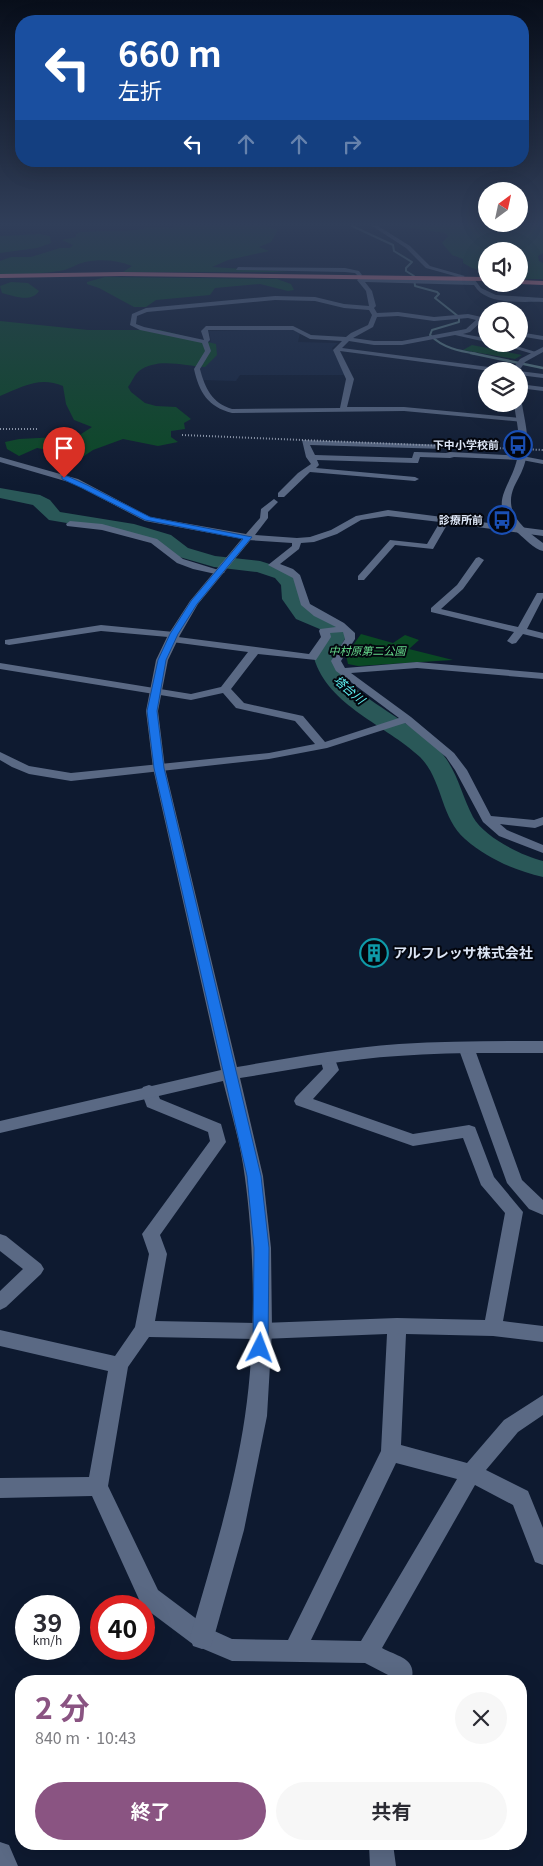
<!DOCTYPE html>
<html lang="ja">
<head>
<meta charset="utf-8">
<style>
  body { margin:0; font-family:Georgia,"Noto Sans JP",serif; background:#f7f7f7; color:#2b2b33; height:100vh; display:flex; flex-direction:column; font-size:19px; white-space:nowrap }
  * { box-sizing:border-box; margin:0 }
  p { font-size:16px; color:#7c7c81 }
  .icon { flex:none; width:28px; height:28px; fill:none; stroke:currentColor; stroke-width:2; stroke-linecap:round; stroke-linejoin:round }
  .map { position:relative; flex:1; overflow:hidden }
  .details { position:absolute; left:15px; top:1675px; width:512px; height:175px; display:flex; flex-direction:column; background:#fff; border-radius:20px; box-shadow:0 5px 20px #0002 }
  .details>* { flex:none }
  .hud { position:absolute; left:15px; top:15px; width:514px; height:152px; border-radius:20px; box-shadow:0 5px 20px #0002; background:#1a4fa0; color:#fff; overflow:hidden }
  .needle { width:32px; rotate:33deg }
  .fabs { position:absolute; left:478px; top:182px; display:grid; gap:10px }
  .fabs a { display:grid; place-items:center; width:50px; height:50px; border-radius:50%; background:#fff; box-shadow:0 5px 20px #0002; font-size:25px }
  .speed { position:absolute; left:15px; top:1595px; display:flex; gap:10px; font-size:25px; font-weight:700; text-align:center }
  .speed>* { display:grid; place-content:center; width:65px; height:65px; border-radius:50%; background:#fff; box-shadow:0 5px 20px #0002; line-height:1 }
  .speed small { font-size:12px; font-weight:400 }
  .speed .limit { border:8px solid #d22; background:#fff; color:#111 }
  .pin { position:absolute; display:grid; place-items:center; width:42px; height:42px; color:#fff; margin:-51px -21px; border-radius:50% 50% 50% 0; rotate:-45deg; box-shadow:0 0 5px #0007 }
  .pin .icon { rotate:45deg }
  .me { position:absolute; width:55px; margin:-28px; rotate:3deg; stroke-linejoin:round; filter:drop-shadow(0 0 4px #0008) }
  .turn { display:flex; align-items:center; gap:18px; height:105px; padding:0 20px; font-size:22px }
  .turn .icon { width:65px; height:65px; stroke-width:2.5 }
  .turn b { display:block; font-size:35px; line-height:42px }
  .lanes { display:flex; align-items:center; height:48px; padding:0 20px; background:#0003; justify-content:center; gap:25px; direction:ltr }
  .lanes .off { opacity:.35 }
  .round { display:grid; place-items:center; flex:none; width:52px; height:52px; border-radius:26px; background:#f7f7f7 }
  .overview { display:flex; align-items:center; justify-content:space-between; height:85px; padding:0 20px }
  h1 { font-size:30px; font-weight:700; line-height:38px; color:#8a5482 }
  .primary-button { display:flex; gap:10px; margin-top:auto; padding:10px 20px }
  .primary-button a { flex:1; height:58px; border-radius:30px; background:#8a5482; color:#fff; font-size:20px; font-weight:700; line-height:58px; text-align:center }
  .primary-button a+a { background:#f7f7f7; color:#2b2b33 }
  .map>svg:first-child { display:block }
  .built { fill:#15243f }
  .green { fill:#0a4924 }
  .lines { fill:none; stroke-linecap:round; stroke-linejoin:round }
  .stream-far1 { stroke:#5f8287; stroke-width:2 }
  .stream { stroke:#5f8287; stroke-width:2.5 }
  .river { fill:#2a5858; fill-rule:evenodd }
  .street { fill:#5a6984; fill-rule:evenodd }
  .secondary { fill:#5a6984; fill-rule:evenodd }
  .highway { fill:#fb889a; fill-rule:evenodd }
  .rail { stroke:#a0aabc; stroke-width:2; stroke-dasharray:1 2; stroke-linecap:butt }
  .route { fill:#1a73e8; stroke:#114b97 }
  .labels { text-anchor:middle; stroke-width:4; stroke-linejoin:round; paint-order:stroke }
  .far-poi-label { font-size:11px; font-weight:bold; fill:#dce5f5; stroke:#03060e; text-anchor:end }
  .far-park-label { font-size:11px; font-style:italic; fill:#65da8b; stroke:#03060e }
  .far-water-label { font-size:12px; font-style:italic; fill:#5ff2f3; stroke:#03060e }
  .poi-label { font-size:14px; font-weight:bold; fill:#dce5f5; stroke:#03060e; text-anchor:start }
</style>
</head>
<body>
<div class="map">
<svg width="543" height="1866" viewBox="0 0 543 1866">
  <rect width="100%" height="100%" fill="#0e1a30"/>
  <!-- built -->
  <path class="built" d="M291,329l9,4 -2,9 40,1 -6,5 13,27h-105l-4,6 -33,-1 -3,-9 7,-27 4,-3 -2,-10z"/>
  <!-- green -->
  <path class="green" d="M174,226h92l12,4 -7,12 -12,5 10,4 -41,9 -16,7 77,5h-166l9,-6c-14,-6 -32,-7 -47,-4 -9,2 -16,8 -26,9 -19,3 -39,3 -59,3v-13l11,-4h20l29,-9h10l3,-3 -11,-5 14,-3v-3l5,-2 55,-2 13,-3 24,1z
    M400,226h143v27l-5,3 1,5 4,2v16h-24v-28h-33v21l-14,-4 -9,-5v-4l-11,-4 -10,-12 6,-7 -3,-3z
    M40,234l10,2 1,7 -14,5 -37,5v-17z
    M105,277l172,2 14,5 3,6 -6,1 -28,-7 -45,4 -5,7 -54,5 -10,7h-12l-35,-19 -12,-4v-2z
    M11,282l17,1 11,8c-8,12 -25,5 -37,2l-2,-7z
    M0,321l88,9h72l56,14 1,11 -12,12c-20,-1 -48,-10 -66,4 -5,4 -7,11 -11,16l3,5 14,11 11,3 20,1 15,12 -7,4 1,6 -14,2v6l7,5 -20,4 -35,-7 -30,11 -9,6 -14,3 -11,-7 -22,-4 -18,8 -12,-7 -2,-7 14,-3 59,-3 14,-9 -18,-7 -8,-16 -3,-18c-23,-10 -41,1 -63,10z
    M472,345l50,10 -7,4 -52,-9z
    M361,634l32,9 12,-8 14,5 -10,9 44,11 -95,6 -10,-2 -2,-9z"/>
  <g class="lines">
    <!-- stream-far1 -->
    <path class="stream-far1" d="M352,226l41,19 1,6 18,11 -6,6v3l8,5 1,10 22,6 2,2 -4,4 24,19v5l-27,8 -2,5c13,13 29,16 47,19"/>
    <!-- stream -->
    <path class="stream" d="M471,353l72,15"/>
    <!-- river -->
    <path class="river" d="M0,488l40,7 10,5 10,12 74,12 37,11 17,13 27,8 45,5 29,9 11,15 2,14 8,12 26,11 11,13 -13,23 8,18c27,28 65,44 94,71 21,20 24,45 37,70 11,20 49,39 70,44v16c-29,-7 -55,-18 -78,-38 -25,-22 -22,-59 -45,-82 -34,-32 -92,-51 -106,-99l13,-22 -5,-6 -26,-11 -14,-20 -1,-14 -6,-7 -18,-6 -43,-5 -38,-11 -17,-13 -33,-10 -77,-13 -16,-15 -33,-7z"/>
    <!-- street -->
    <path class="street" d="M372,226h6l32,20 20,20 35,10 -3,2 -36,-10 -20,-20z
      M238,267l107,1 14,3 3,4 -3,2 -4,-4 -10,-1 -109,-2z
      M360,278l115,2 6,8 15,7 47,3v4c-21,-1 -57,4 -69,-17l-109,-3 7,9 4,15 -2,2 3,5 21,-1 36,5 34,-3 18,4v4l-4,-1 -12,11 -7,2 23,4v4l-31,-7 -53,10h-28l-25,-4 -7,7 162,21 3,2h-17l-150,-20 14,28 -7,28h57l116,11 4,2 -1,2 -119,-11 -172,2c-24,-6 -33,-21 -38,-44l11,-18 -3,-8 -62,-13 -10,-5 2,-11 14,-6 129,-12 40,1 29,7 25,2 -3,-15 -9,-11zM275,300l40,1 29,7 25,2 3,5 -4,10 -17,8 -5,4 -35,-2 -18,-9h-87l-5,5 3,9 -60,-13 -8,-3 1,-8 10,-4zM398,316l36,5 34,-3 8,2 -10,9 -64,12h-28l-21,-3 20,-11 4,-10zM208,330h85l17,9 32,2 -9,9 13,29 -6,29 -108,1c-20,-6 -27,-21 -32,-40l11,-18 -3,-9 2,-2z
      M519,332l24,4v4l-24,-4z
      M500,344h10l29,9 -3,2z
      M518,371h1l24,3v4l-24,-3z
      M519,384l24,3v4l-24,-3z
      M302,440l143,5 4,2 -4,2 -135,-4 5,10 97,3 2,-6h3l29,1 4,-1 72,4 21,4v4l-21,-4 -68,-3 -4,1 -30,-1 -2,6h-3l-98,-3 2,5 -3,3 99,9 4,2 -4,2 -105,-9 -26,25h-6v-4l20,-20 13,-9 -5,-7z
      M0,457l78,22 72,38 96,17 14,-16 1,-9 13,-10 4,3 -10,10v6l-13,17 42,3 13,-1 21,-7 25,-14 32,-6 155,20v6l-95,-13 -15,26 -38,-4 -31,35h-6v-4l32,-36 37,4 13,-22 -52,-6 -27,4 -24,14 -23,8 -13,1 -2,6 -19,15 13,5 7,6 10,29 34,19 11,10v6l-14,22 4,7 72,-6 126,11v6l-126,-11 -66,5 60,44 43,36 13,17 24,46 43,4 9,-3v8l-8,3 -35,-4 7,6 36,15v8l-44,-17 -16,-14 -28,-52 -9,-13 -41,-34 -78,25 -58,11 -198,22 -42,-7 -17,-7 -12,-7v-8l29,14 42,7 198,-20 46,-9 -20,-23 -59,-13 -13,-15 -32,7 -191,-31v-6l191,31 30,-7 27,-35 -76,-10 -4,-1v-4l-67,-6 -92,14 -4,-1v-4l96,-15 73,7 4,1v4l131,17 12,-17 -2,-6 1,-2 16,-2 -22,-11 -13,-11 -8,-27 -25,-13 24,-19v-3l-44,-3 -103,-19 -73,-38 -72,-21zM343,632l2,7 -14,22 5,10 63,47 -74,24 -22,-26 -59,-13 -13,-14 27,-35 58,6 15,-23 -1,-4z
      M70,521l32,3 55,15 26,20 42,13 -5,3 -27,-6 -16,-6 -26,-20 -49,-13 -35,-4 -1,-2z
      M479,557l5,3 -21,29 -22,20 77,18 19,-34h6v5l-16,31 16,4v6l-20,-5 -7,9 -4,1 -5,-3 7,-9 -83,-20v-4l26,-23 19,-27z
      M466,1042l5,1 3,4 48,133 21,20v15l-14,-6 -22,-26 -49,-136 3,-4z
      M328,1053l5,1 6,16 -26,29 100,35 56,-9 6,2 19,50 29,35 -20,109 40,5v16l-50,-6 -87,-2 -5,111 66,18 37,-43 39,-25v20l-25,17 -32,38 42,21 15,37v37l-8,-3 -22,-57 -38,-20 -93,163c17,9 36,11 29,33h-22l1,-5 -25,-13 -133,-2 -38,-16 -52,-39 -50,-110 -92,2v-20l89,-1 19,-106 -108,-25v-16l115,26 20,-29 14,-73 -7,-20 68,-93 -2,-9 -61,-25 -6,-16 2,-4 6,-2 6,2 5,12 61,25 5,18 -66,93 7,19 -12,67 107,2 135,-5 88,2 20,-107 -24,-28 -18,-47 -50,8 -117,-41 -2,-4 2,-4 27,-28 -3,-11 3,-4zM387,1334l-6,117 -93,189 -56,-1 -22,-10 -52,-39 -50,-104 20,-119 21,-30 113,2zM396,1463l61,16 -96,162 -50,-1z
      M0,1234l6,2 35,28 3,5 -3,5 -35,33 -6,3v-19l23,-22 -23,-18z
      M0,1842l9,3 9,21h-18z
      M369,1844h24l3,22h-26z"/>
    <!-- secondary -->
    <path class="secondary" d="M543,347v5l-18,10 -6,9h-8l9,-12z
      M519,402l3,2c3,18 8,36 4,54 -2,11 -7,19 -12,29 -11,26 10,42 29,56v8c-9,-2 -18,-12 -25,-18 -34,-32 -5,-45 0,-79 3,-17 -2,-34 -4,-50h5z
      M248,534l5,3 -55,67 -18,31 -12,25 -10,51 7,57 72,299c53,-9 107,-19 162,-23 48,-3 96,-3 144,-3v12c-48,0 -97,-1 -145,3 -53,3 -106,14 -158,22l23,98 8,72 1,83 -5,85 -23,114 -30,107 -3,9 -9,3 -9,-3 -3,-9c21,-73 44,-146 55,-221 11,-74 10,-164 0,-238 -4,-33 -14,-65 -22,-97l-223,52v-12l221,-51 -68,-302 -7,-57 10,-51 12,-25 22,-34 55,-66z"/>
    <!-- highway -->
    <path class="highway" d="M122,272l364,5v4l-364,-5 -122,2v-4z
      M519,280l24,1v4l-24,-1z"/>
    <!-- rail -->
    <path class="rail" d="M0,429h38
      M182,435l361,15"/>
  </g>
  <!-- sky -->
  <linearGradient id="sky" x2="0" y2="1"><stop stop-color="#080e1a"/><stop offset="0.46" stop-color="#303e59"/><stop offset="1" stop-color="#303e59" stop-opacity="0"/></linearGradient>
  <rect width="543" height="487" fill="url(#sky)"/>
  <!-- route -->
  <path class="route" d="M62,476h5l20,9 63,32 102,20 -55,67 -19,30 -12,26 -9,51 7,57 97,408 8,72 -1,100 -2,5 -6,2 -5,-2 -2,-5 1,-100 -7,-72 -93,-408 -7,-57 11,-51 12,-26 21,-33 52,-62 -98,-19 -63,-32 -20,-9z"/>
  <!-- icons -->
  <defs>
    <symbol id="bus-ring" viewBox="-11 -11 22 22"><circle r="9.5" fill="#03060e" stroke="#1a4fb4" stroke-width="1.5"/><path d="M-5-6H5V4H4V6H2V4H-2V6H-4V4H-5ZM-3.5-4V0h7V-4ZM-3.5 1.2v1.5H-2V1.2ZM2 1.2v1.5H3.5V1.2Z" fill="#1a4fb4"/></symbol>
    <symbol id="building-ring" viewBox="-11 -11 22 22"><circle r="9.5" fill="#03060e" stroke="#0f9aa8" stroke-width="1.5"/><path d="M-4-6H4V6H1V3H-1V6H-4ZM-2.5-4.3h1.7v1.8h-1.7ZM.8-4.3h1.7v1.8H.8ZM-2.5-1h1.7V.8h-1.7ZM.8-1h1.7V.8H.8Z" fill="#0f9aa8"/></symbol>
  </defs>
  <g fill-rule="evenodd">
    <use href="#bus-ring" x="502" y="429" width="32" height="32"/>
    <use href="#bus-ring" x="486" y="504" width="32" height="32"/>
    <use href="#building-ring" x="358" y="937" width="32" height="32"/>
  </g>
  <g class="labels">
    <!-- far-poi labels -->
    <g class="far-poi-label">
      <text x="499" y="449">下中小学校前</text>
      <text x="483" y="524">診療所前</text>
    </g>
    <!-- far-park labels -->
    <g class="far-park-label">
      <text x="367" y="655">中村原第二公園</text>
    </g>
    <!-- far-water labels -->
    <g class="far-water-label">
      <text transform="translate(349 690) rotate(41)" y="4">塔台川</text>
    </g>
    <!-- poi labels -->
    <g class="poi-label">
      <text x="393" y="958">アルフレッサ株式会社</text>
    </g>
  </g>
</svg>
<div class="fabs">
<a><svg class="needle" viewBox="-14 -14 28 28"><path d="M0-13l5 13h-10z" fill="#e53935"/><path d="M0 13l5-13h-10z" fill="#7c7c81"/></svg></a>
<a><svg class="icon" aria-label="sound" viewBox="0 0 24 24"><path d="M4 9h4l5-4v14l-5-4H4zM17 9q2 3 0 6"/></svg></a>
<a><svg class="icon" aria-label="search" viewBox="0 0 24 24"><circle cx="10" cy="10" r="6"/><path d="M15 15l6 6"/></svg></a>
<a><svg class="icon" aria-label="layers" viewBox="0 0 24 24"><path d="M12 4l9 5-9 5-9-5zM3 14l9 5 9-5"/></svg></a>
</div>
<div class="speed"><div>39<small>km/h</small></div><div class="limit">40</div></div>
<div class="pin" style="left:64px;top:478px;background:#d93025"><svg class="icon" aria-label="arrive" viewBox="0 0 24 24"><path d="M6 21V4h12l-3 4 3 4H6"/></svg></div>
<svg class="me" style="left:260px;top:1348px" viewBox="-20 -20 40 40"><path d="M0-17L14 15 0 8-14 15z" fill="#1a73e8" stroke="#fff" stroke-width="4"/></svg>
<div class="hud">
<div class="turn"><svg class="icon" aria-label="left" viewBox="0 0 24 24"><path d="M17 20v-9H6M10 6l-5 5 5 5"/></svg><div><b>660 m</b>左折</div></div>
<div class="lanes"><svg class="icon" aria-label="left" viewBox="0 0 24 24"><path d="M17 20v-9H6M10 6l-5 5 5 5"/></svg><svg class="icon off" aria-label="ahead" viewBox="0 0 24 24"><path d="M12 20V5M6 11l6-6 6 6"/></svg><svg class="icon off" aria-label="ahead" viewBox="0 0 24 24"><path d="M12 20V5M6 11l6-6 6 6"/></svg><svg class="icon off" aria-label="right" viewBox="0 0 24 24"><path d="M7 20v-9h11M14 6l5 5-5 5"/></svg></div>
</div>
<section class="details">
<div class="overview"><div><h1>2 分</h1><p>840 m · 10:43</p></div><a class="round"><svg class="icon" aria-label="close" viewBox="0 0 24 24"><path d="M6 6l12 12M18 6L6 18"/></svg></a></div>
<div class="primary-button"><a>終了</a><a>共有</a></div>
</section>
</div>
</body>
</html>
